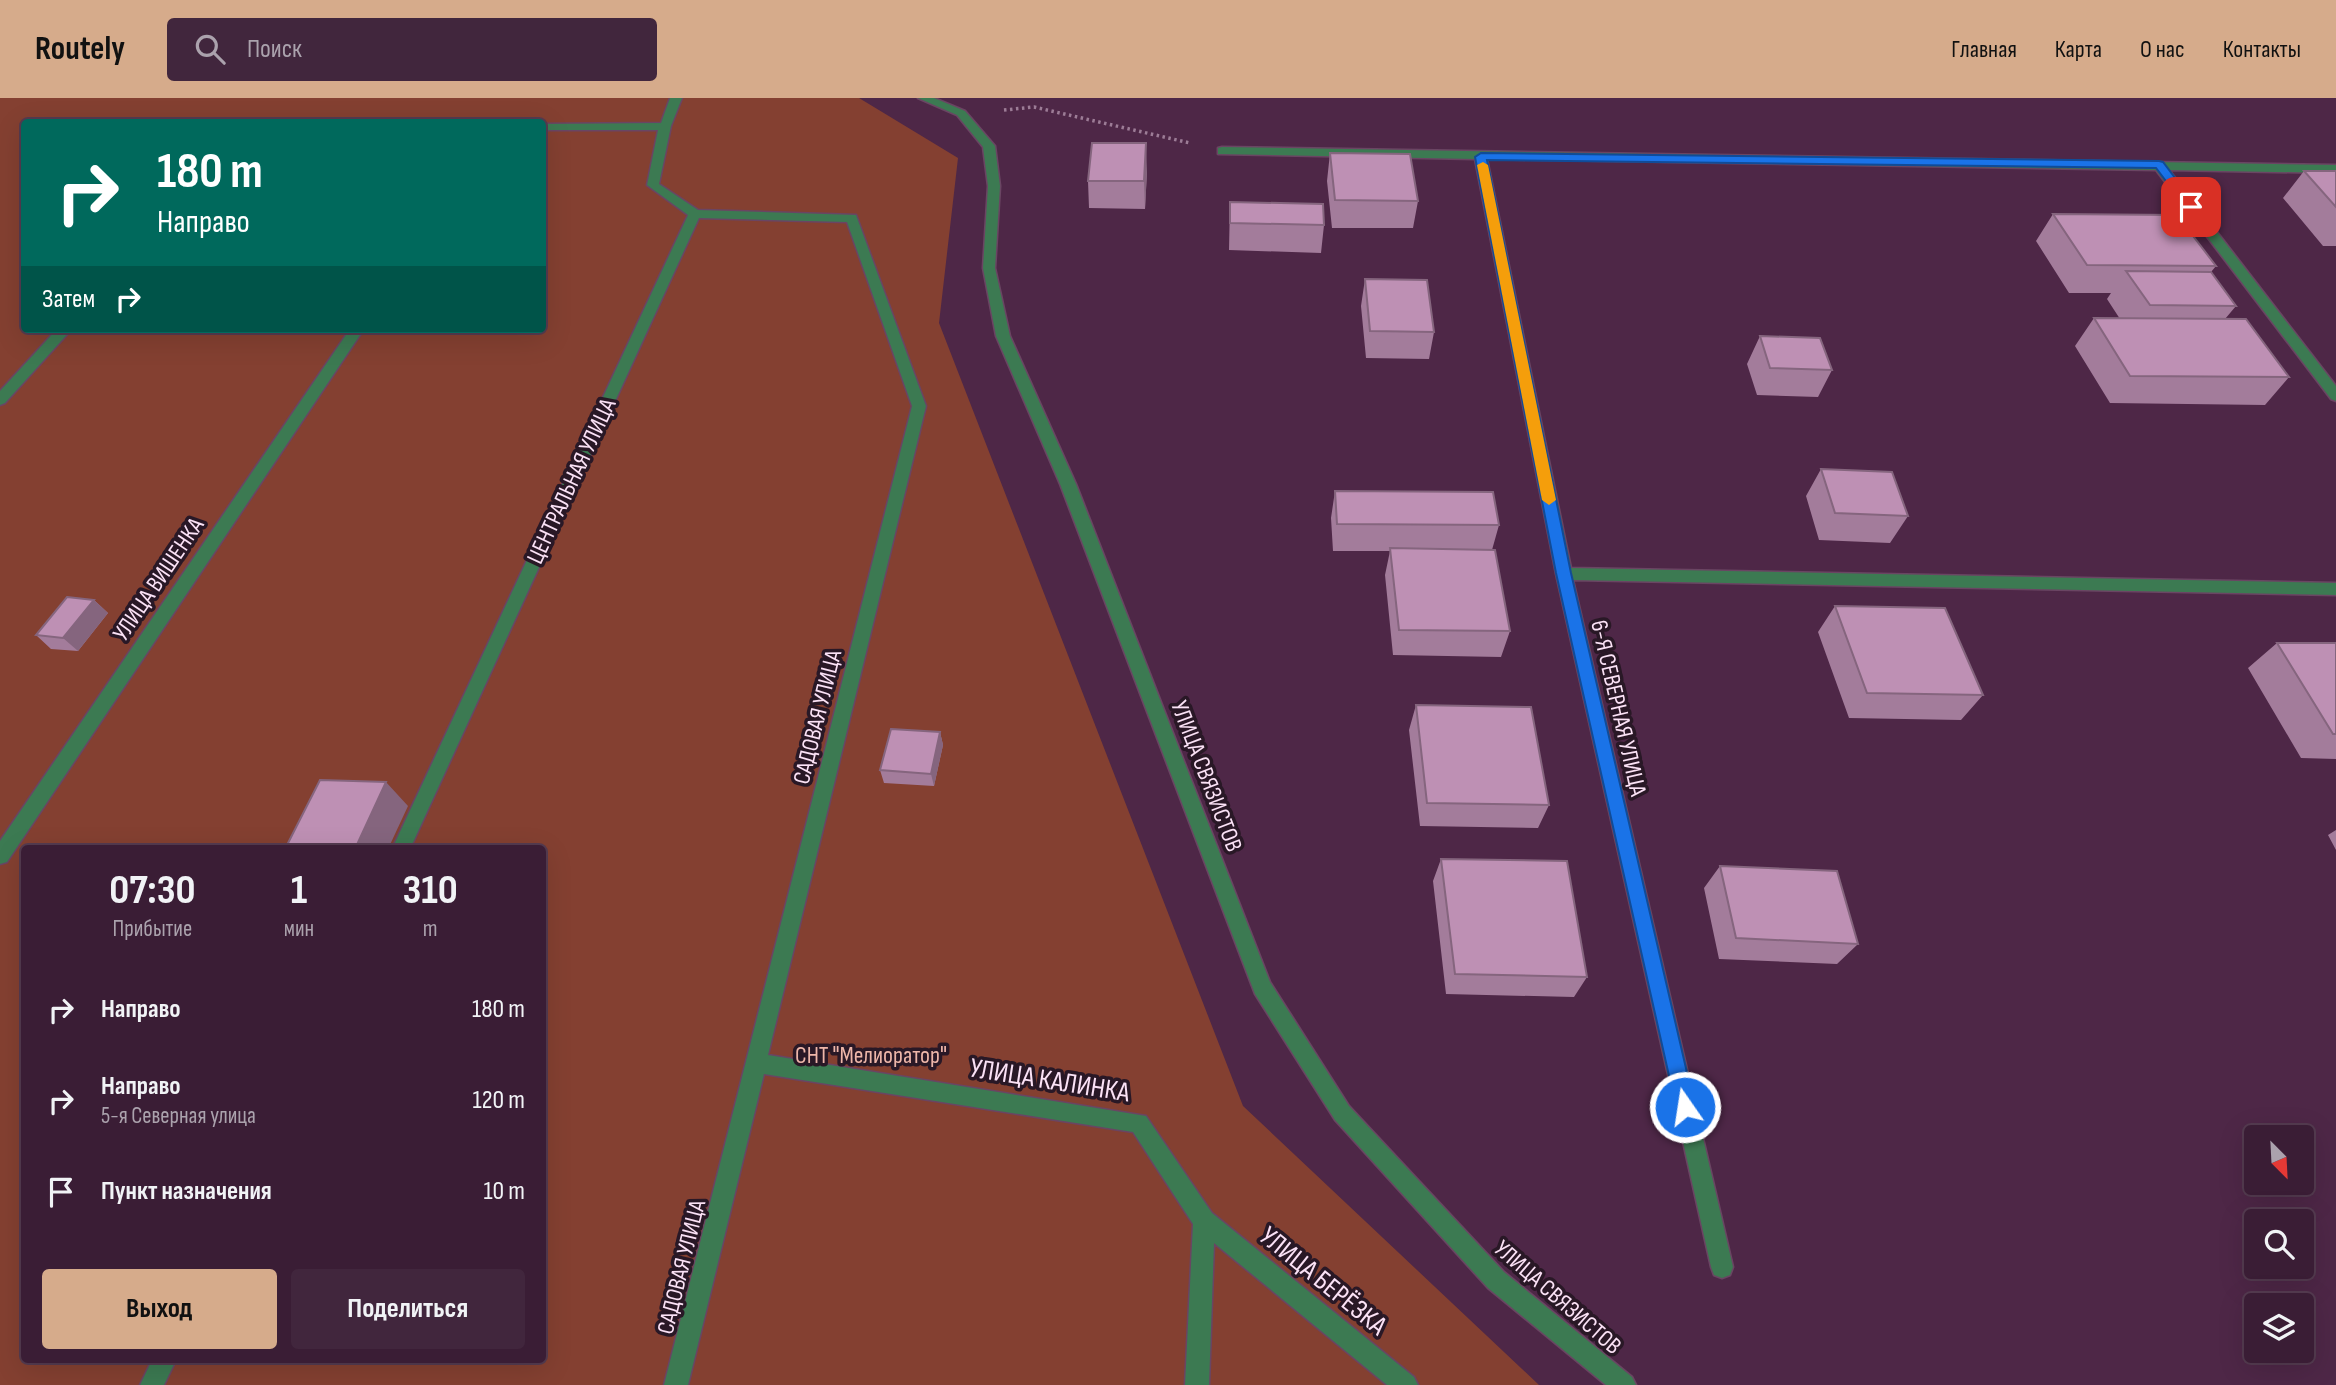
<!DOCTYPE html>
<html lang="ru">
<head>
<meta charset="utf-8">
<style>
  body { margin:0; font-family:"Sofia Sans Condensed",sans-serif; background:#41263d; color:#f1f3f6; height:100vh; display:flex; flex-direction:column; font-size:26px; white-space:nowrap }
  * { box-sizing:border-box; margin:0 }
  p { font-size:23px; color:#aba2ad }
  .icon { flex:none; width:38px; height:38px; fill:none; stroke:currentColor; stroke-width:2; stroke-linecap:round; stroke-linejoin:round }
  .map { position:relative; flex:1; overflow:hidden }
  .sheet { position:absolute; left:21px; top:747px; width:525px; height:518px; display:flex; flex-direction:column; background:#3a1d35; border-radius:7px; box-shadow:0 7px 28px #0002,0 0 0 2px #543b50 }
  .sheet>* { flex:none }
  .hud { position:absolute; left:21px; top:21px; width:525px; height:214px; border-radius:7px; box-shadow:0 7px 28px #0002,0 0 0 2px #543b50; background:#00695c; color:#fff; overflow:hidden }
  .needle { width:46px; rotate:156deg }
  .buttons { position:absolute; left:2244px; top:1027px; display:grid; gap:14px }
  .buttons a { display:grid; place-items:center; width:70px; height:70px; border-radius:7px; background:#3a1d35; box-shadow:0 7px 28px #0002,0 0 0 2px #543b50; font-size:35px }
  .pin { position:absolute; display:grid; place-items:center; width:60px; height:60px; color:#fff; margin:-30px; border-radius:14px; box-shadow:0 4px 10px #0006 }
  .me { position:absolute; width:77px; margin:-38px; rotate:347deg; stroke-linejoin:round; filter:drop-shadow(0 0 5px #0008) }
  .turn { display:flex; align-items:center; gap:24px; height:147px; padding:0 21px; font-size:32px }
  .turn .icon { width:91px; height:91px; stroke-width:2.5 }
  .turn b { display:block; font-size:49px; line-height:60px }
  .then { display:flex; align-items:center; height:66px; padding:0 21px; background:#0003; gap:14px; font-size:26px }
  .eta { display:flex; justify-content:space-evenly; align-items:center; height:119px; text-align:center }
  .eta b { font-size:42px; font-weight:700; line-height:49px }
  .primary-button { display:flex; gap:14px; margin-top:auto; padding:14px 21px }
  .primary-button a { flex:1; height:80px; border-radius:7px; background:#d6ab8b; color:#111; font-size:28px; font-weight:700; line-height:80px; text-align:center }
  .primary-button a+a { background:#41263d; color:#f1f3f6 }
  ul { padding:0; list-style:none }
  li { display:flex; align-items:center; gap:21px; height:91px; padding:0 21px }
  li div { flex:1 }
  li b { display:block; font-size:26px }
  li em { font-style:normal }
  header { display:flex; align-items:center; gap:42px; box-sizing:border-box; height:98px; padding:0 35px; background:#d6ab8b; color:#111 }
  header strong { font-size:33px }
  nav { display:flex; gap:38px; margin-inline-start:auto; font-size:24px }
  .search { width:490px; height:63px; background:#41263d; display:flex; align-items:center; gap:18px; box-sizing:border-box; padding:0 24px; border-radius:7px; color:#aba2ad; font-size:26px }
  .map>svg:first-child { display:block }
  .green { fill:#844031; fill-rule:evenodd }
  .lines { fill:none; stroke-linecap:round; stroke-linejoin:round }
  .street-casing { stroke:#6a4563; stroke-width:3 }
  .path { stroke:#9c7c96; stroke-width:3.5; stroke-dasharray:2.5 3.5; stroke-linecap:butt }
  .street { fill:#3c7a52; fill-rule:evenodd }
  .wall { fill:#a37c9b }
  .shaded-wall { fill:#85657e }
  .building { fill:#be90b4; stroke:#85657e; stroke-width:2 }
  .route { fill:#1a73e8; stroke:#114b97; stroke-width:2 }
  .slow { fill:#f59e0b }
  .labels { text-anchor:middle; stroke-width:7; stroke-linejoin:round; paint-order:stroke }
  .street-label { font-size:24px; fill:#fbe2f6; stroke:#291826 }
  .park-label { font-size:24px; fill:#eeb6a9; stroke:#291826 }
  .near-street-label { font-size:28px; fill:#fbe2f6; stroke:#291826 }
</style>
</head>
<body>
<header>
<strong>Routely</strong>
<div class="search"><svg class="icon" aria-label="search" viewBox="0 0 24 24"><circle cx="10" cy="10" r="6"/><path d="M15 15l6 6"/></svg>Поиск</div>
<nav><a>Главная</a><a>Карта</a><a>О нас</a><a>Контакты</a></nav>
</header>
<div class="map">
<svg width="2336" height="1287" viewBox="0 0 2336 1287">
  <rect width="100%" height="100%" fill="#4e2747"/>
  <!-- green -->
  <path class="green" d="M0,0h859l99,60 -19,165 304,783 296,279h-1539zM24,24h518v207h-518zM24,751h518v511h-518z"/>
  <g class="lines">
    <defs>
      <path id="street" d="M670,0h12l-11,28 -12,58 39,26 158,5 70,191 -158,649 378,61 66,97 202,164 4,8h-31l-173,-142 -5,142h-24l8,-161 -60,-92 -369,-58 -76,311h-24l248,-979 -65,-184 -148,-4 -289,631h-18l296,-634 -41,-30 11,-55h-116v-6l119,-1z
        M918,0h16l31,13 30,35 5,40 -5,82 15,68 66,148 194,498 79,124 155,166 128,105 4,8h-30l-118,-97 -153,-168 -80,-126 -195,-510 -64,-148 -13,-68 5,-82 -5,-39 -26,-32z
        M1222,49l1114,18v8l-167,-3 167,216v15l-5,-2 -175,-229 -669,-11 84,409 765,15v12l-763,-15 160,687 -3,8 -8,3 -8,-3 -3,-8 -155,-693 -81,-415 -257,-5v-6z
        M57,231h15l-67,74 -5,2v-14z
        M350,231h14l-357,533 -7,2v-23z
        M152,1262h24l-12,25h-24z"/>
    </defs>
    <!-- street casing -->
    <use href="#street" class="street-casing"/>
    <!-- path -->
    <path class="path" d="M1004,12l30,-3 156,36"/>
    <!-- street -->
    <use href="#street" class="street"/>
  </g>
  <!-- wall -->
  <path class="wall" d="M1330,55l88,48 -5,27h-81l-5,-47z
    M1147,73l-2,38 -56,-1 -1,-27z
    M2304,73h32v75h-13l-40,-48z
    M1230,104l94,23 -3,28 -92,-3z
    M2053,116l163,52 -5,6 25,34 -11,13 64,58 -24,28 -155,-2 -35,-57 19,-28 26,1 -13,-20 4,-6h-42l-33,-52z
    M1365,181l69,53 -5,27 -63,-1 -5,-52z
    M1760,238l72,34 -14,27 -61,-2 -10,-31z
    M1821,371l87,47 -18,27 -71,-3 -13,-44z
    M1335,393l164,34 -7,25 18,81 -9,26 -108,-2 -8,-80 5,-24h-57l-2,-33z
    M94,502l14,13 -30,38 -27,-2 -15,-14z
    M1835,508l148,89 -22,25 -112,-2 -31,-86z
    M2277,545h59v116l-35,-1 -53,-90z
    M1416,607l133,100 -11,23 -118,-2 -11,-96z
    M940,634l3,13 -9,41 -50,-3 -4,-13z
    M2336,732v20l-8,-15z
    M1441,761l146,118 -13,20 -128,-3 -13,-113z
    M1720,768l138,78 -21,20 -118,-5 -15,-71z"/>
  <!-- shaded-wall -->
  <path class="shaded-wall" d="M1146,45l1,28 -2,38 -1,-28z
    M94,502l14,13 -30,38 -15,-13z
    M940,634l3,13 -9,41 -3,-12z
    M386,684l22,24 -20,43h-33z"/>
  <!-- building -->
  <path class="building" d="M1092,45h54l-2,38h-56z
    M1330,55l80,1 8,47 -83,-1z
    M2304,73h32v36z
    M1230,104l93,2 1,21 -94,-2z
    M2053,116l124,1 39,51 -129,-1z
    M2126,173l85,1 25,34 -86,-1z
    M1365,181l62,1 7,52 -64,-1z
    M2094,220l152,1 43,58 -159,-1z
    M1760,238l60,2 12,32 -62,-2z
    M1821,371l71,3 16,44 -73,-3z
    M1335,393l158,1 6,33 -162,-1z
    M1390,450l105,2 15,81 -111,-1z
    M67,499l27,3 -31,38 -27,-3z
    M1835,508l110,2 38,87 -116,-2z
    M2277,545h59v91h-3z
    M1416,607l115,2 18,98 -122,-2z
    M891,631l49,3 -9,42 -51,-4z
    M320,682l66,2 -31,67h-70z
    M1441,761l126,2 20,116 -132,-3z
    M1720,768l117,5 21,73 -122,-6z"/>
  <!-- route -->
  <path class="route" d="M1481,55l678,8 4,1 34,45 -10,2 -31,-41 -669,-8 84,413 124,534 -3,7 -7,2 -7,-2 -2,-7 -120,-534 -81,-416z"/>
  <!-- slow -->
  <path class="slow" d="M1483,64l5,3 68,335 -7,5 -7,-5 -65,-335z"/>
  <g class="labels">
    <!-- street labels -->
    <g class="street-label">
      <text transform="translate(571 383) rotate(-65)" y="8">ЦЕНТРАЛЬНАЯ УЛИЦА</text>
      <text transform="translate(158 481) rotate(-56)" y="8">УЛИЦА ВИШЕНКА</text>
      <text transform="translate(1619 610) rotate(77)" y="8">6-Я СЕВЕРНАЯ УЛИЦА</text>
      <text transform="translate(817 619) rotate(-76)" y="8">САДОВАЯ УЛИЦА</text>
      <text transform="translate(1207 678) rotate(69)" y="8">УЛИЦА СВЯЗИСТОВ</text>
      <text transform="translate(681 1169) rotate(-76)" y="8">САДОВАЯ УЛИЦА</text>
      <text transform="translate(1558 1199) rotate(41)" y="8">УЛИЦА СВЯЗИСТОВ</text>
    </g>
    <!-- park labels -->
    <g class="park-label">
      <text x="871" y="965">СНТ "Мелиоратор"</text>
    </g>
    <!-- near-street labels -->
    <g class="near-street-label">
      <text transform="translate(1050 981) rotate(9)" y="10">УЛИЦА КАЛИНКА</text>
      <text transform="translate(1324 1182) rotate(39)" y="10">УЛИЦА БЕРЁЗКА</text>
    </g>
  </g>
</svg>
<div class="buttons">
<a><svg class="needle" viewBox="-14 -14 28 28"><path d="M0-13l5 13h-10z" fill="#e53935"/><path d="M0 13l5-13h-10z" fill="#aba2ad"/></svg></a>
<a><svg class="icon" aria-label="search" viewBox="0 0 24 24"><circle cx="10" cy="10" r="6"/><path d="M15 15l6 6"/></svg></a>
<a><svg class="icon" aria-label="layers" viewBox="0 0 24 24"><path d="M12 4l9 5-9 5-9-5zM3 14l9 5 9-5"/></svg></a>
</div>
<div class="pin" style="left:2191px;top:109px;background:#d93025"><svg class="icon" aria-label="arrive" viewBox="0 0 24 24"><path d="M6 21V4h12l-3 4 3 4H6"/></svg></div>
<svg class="me" style="left:1685px;top:1009px" viewBox="-20 -20 40 40"><circle r="17" fill="#1a73e8" stroke="#fff" stroke-width="3"/><path d="M0-11L8 9 0 5-8 9z" fill="#fff"/></svg>
<div class="hud">
<div class="turn"><svg class="icon" aria-label="right" viewBox="0 0 24 24"><path d="M7 20v-9h11M14 6l5 5-5 5"/></svg><div><b>180 m</b>Направо</div></div>
<div class="then">Затем<svg class="icon" aria-label="right" viewBox="0 0 24 24"><path d="M7 20v-9h11M14 6l5 5-5 5"/></svg></div>
</div>
<section class="sheet">
<div class="eta">
<div><b>07:30</b><p>Прибытие</p></div>
<div><b>1</b><p>мин</p></div>
<div><b>310</b><p>m</p></div>
</div>
<ul>
<li><svg class="icon" aria-label="right" viewBox="0 0 24 24"><path d="M7 20v-9h11M14 6l5 5-5 5"/></svg><div><b>Направо</b></div><em>180 m</em></li>
<li><svg class="icon" aria-label="right" viewBox="0 0 24 24"><path d="M7 20v-9h11M14 6l5 5-5 5"/></svg><div><b>Направо</b><p>5-я Северная улица</p></div><em>120 m</em></li>
<li><svg class="icon" aria-label="arrive" viewBox="0 0 24 24"><path d="M6 21V4h12l-3 4 3 4H6"/></svg><div><b>Пункт назначения</b></div><em>10 m</em></li>
</ul>
<div class="primary-button"><a>Выход</a><a>Поделиться</a></div>
</section>
</div>
</body>
</html>
